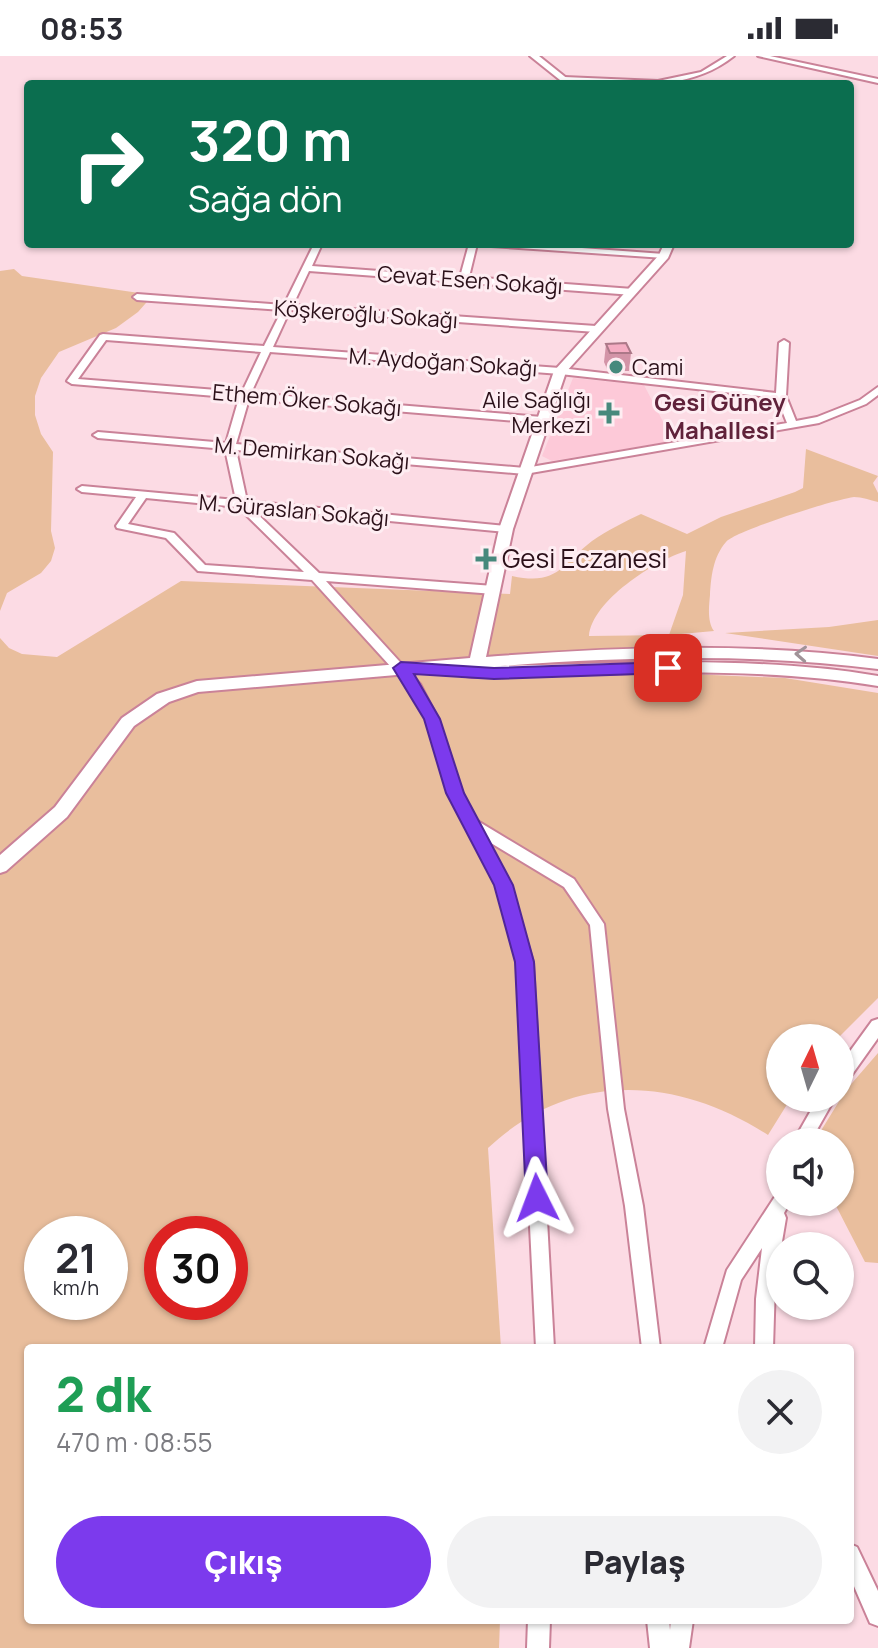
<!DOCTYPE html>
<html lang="tr">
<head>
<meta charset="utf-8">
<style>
  body { margin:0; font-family:Manrope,sans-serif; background:#f2f2f3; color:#2b2b33; height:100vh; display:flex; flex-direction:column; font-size:30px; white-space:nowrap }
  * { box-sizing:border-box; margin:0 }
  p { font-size:26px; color:#7c7c81 }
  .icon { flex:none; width:44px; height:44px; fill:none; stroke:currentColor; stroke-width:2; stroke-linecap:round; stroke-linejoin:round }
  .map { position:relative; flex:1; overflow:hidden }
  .sheet { position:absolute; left:24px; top:1288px; width:830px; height:280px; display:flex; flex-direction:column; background:#fff; border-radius:8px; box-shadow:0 2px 6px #0004 }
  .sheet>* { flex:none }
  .hud { position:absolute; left:24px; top:24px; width:830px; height:168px; border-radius:8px; box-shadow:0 2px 6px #0004; background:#0b6e4f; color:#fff; overflow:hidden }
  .needle { width:52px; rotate:5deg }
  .fabs { position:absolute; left:766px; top:968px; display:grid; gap:16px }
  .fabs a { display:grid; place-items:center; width:88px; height:88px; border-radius:50%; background:#fff; box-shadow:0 2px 6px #0004; font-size:40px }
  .speed { position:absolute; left:24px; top:1160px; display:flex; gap:16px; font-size:40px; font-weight:700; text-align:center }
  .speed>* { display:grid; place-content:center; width:104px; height:104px; border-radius:50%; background:#fff; box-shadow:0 2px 6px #0004; line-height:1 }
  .speed small { font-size:20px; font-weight:400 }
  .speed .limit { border:12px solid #d22; background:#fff; color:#111 }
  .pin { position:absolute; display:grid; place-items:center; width:68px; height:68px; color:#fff; margin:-34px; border-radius:16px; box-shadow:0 4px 12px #0006 }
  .me { position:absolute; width:88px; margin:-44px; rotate:357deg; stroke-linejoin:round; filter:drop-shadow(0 0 6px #0008) }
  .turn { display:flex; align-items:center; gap:28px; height:168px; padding:0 32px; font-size:36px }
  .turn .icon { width:104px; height:104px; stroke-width:2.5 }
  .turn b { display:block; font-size:56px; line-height:68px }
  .round { display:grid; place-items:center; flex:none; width:84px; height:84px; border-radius:42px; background:#f2f2f3 }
  .headline { display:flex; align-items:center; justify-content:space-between; height:136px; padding:0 32px }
  h1 { font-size:48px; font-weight:800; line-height:60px; color:#1e9e55 }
  .action { display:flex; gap:16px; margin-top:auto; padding:16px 32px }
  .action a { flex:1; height:92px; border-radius:48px; background:#7c3aed; color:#fff; font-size:32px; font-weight:800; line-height:92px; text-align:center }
  .action a+a { background:#f2f2f3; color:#2b2b33 }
  .status { display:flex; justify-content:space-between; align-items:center; height:56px; padding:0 40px; background:#fff; direction:ltr }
  .status svg { height:22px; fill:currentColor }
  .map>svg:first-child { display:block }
  .built { fill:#fdc9d8 }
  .green { fill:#e9be9d; fill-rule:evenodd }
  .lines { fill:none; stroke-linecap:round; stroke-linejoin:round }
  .minor-casing { stroke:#ca8298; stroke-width:4 }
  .tertiary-casing { stroke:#ca8298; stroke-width:4 }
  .minor { fill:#fff; fill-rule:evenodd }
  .tertiary { fill:#fff; fill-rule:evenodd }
  .wall { fill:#d394a7 }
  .building { fill:#f5acc2; stroke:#ac7888; stroke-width:2 }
  .oneway { stroke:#a09398 }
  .route { fill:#7c3aed; stroke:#51269a; stroke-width:2 }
  .poi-dot { fill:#46897c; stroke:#feedf2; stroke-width:3 }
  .labels { text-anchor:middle; stroke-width:6; stroke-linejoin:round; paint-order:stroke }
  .far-street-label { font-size:22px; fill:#2b1019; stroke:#feedf2 }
  .far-poi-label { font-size:22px; fill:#2b1019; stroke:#feedf2; text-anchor:start }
  .far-neighbourhood-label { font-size:24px; font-weight:bold; fill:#60223a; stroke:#feedf2 }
  .poi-label { font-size:26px; fill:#2b1019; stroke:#feedf2; text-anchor:start }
</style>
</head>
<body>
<div class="status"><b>08:53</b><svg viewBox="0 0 49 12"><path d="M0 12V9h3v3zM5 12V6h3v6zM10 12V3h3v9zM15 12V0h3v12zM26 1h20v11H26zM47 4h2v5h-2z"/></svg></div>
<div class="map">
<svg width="878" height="1592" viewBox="0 0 878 1592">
  <rect width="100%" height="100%" fill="#fcdbe4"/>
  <!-- built -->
  <path class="built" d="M573,322l71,7 29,56 -121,20 -10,-5z"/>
  <!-- green -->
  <path class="green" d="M14,213l8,7 131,19 -15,17 -22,16 -57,24 -18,26 -6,18v19l6,19 12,18 -2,79 4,17 -4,13 -10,12 -34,20 -7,18v-340z
    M806,393l72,27 -5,7 5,10v9c-8,-2 -16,-5 -24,-5 -18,2 -119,34 -128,45 -13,15 -15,35 -16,53 -1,11 -3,27 4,36l-44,4 -5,38 120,5 93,15v305l-40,40h-58v60h11l-23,37c-92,-59 -197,-65 -280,13l13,200h-473v272h472l-1,28h-499v-1010l9,10 13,6 35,3 124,-76 329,13 2,-18c46,10 49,-11 80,-35 16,-11 32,-19 49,-27l46,20 34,-17 74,-25 8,-4zM686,495l-3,44 -14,40 -80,1c3,-35 65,-75 97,-85zM42,1178h68v68h-68zM162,1178h68v68h-68z
    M878,564v36l-153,-23 104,-6z
    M878,997v210l-13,-1 -31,-60h6v-60h-26l32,-52z"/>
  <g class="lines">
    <defs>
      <path id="minor" d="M727,0h7c-49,39 -111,27 -170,25l-3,-2 3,-2 94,4 43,-9z
        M758,0h12l108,23v4z
        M314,188h8l-10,22 148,11 9,-33h8l-8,33 164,12 4,3 -4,3 -324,-24 -16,34 303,21 5,3 -5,3 -306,-22 -17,37 287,21 216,25 3,-50 5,-3 5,3 -3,53 10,25 21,-4 43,-17 18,-13v8l-12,9 -47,19 -294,51 -289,-24 11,51 259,25 5,3 -5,3 -255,-24 68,65 175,13 6,4 -6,4 -168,-13 94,103 18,35 24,74 14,27 98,59 30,45 20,185 19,97 17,142h-18l-17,-142 -17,-97 -18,-184 -26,-38 -78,-47 24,45 23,77 21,386h-18l-19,-386 -21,-77 -48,-92 -22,-74 -15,-30 -99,-109 -114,-9 -32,-33 -49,-10 -1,-2 20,-29 -54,-5 -5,-3 5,-3 154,14 -11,-51 -127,-11 -5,-3 5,-3 128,11 13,-45 -167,-14 -5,-3 33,-46 3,-1 161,12 18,-36 -145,-10 -4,-3 4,-3 147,11zM106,284l155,12 -19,40 -164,-13zM270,296l290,22 217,24 10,25 -262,45 -289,-24 13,-45 293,24 5,-3 -5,-3 -291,-24zM146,442l92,9 66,65 -99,-7 -31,-32 -46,-9z
        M487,188h40l137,10 4,2 -4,2 -173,-12z
        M878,963v19l-32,45 -6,2v-20l32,-44z
        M818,1042h17l-25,44h-17z
        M780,1140v6h8l1,2 -5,9 2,5 -11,65 -2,65h-18l1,-49 6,-51 -21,32 -19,68h-18l23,-78 47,-72z
        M850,1488l7,3 21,44v35l-8,-3 -20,-46z
        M528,1564h22l-1,28h-22z
        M647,1564h22l1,10 1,-10h22l-4,28h-39z"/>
      <path id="tertiary" d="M530,0h9l35,28h-9z
        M664,188h10l-6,14 -102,114 -53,157 -27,128c131,-10 261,-15 392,2v10c-126,-16 -251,-12 -378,-3 126,-2 253,-11 378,10v10c-133,-22 -271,-11 -406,-9l-6,-1v-7l-268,23 -29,10 -35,24 -67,91 -61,54 -6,2v-18l55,-48 67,-89 35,-24 40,-13 273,-23 29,-129 55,-158 105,-116z"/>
    </defs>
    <!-- minor casing -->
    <use href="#minor" class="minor-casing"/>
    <!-- tertiary casing -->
    <use href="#tertiary" class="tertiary-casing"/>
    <!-- minor -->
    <use href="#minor" class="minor"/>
    <!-- tertiary -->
    <use href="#tertiary" class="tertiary"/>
  </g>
  <!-- wall -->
  <path class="wall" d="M606,288l25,9 -2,18h-21l-4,-9z"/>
  <!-- building -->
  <path class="building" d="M626,287l5,10h-21l-4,-9z"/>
  <!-- one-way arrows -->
  <defs><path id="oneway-chevron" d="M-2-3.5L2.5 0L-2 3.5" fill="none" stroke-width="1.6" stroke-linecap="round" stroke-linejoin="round" transform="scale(2)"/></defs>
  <use class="oneway" href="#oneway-chevron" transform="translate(801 598) rotate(-177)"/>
  <!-- route -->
  <path class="route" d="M401,606l93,6 174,-6 8,6 -8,5 -174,6 -80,-5 26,45 24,74 49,92 21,77 14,236 -3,8 -8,3 -8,-3 -3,-8 -11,-236 -21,-77 -48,-92 -22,-74 -31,-51z"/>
  <!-- markers -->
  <g class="poi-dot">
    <circle cx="616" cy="311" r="8"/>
    <path d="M605 345h8v8h8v8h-8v8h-8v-8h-8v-8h8z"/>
    <path d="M482 491h8v8h8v8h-8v8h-8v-8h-8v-8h8z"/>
  </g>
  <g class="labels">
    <!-- far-street labels -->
    <g class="far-street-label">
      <text transform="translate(470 224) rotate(4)" y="8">Cevat Esen Sokağı</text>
      <text transform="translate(366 258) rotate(4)" y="8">Köşkeroğlu Sokağı</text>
      <text transform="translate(443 306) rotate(4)" y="8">M. Aydoğan Sokağı</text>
      <text transform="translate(307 344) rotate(5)" y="8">Ethem Öker Sokağı</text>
      <text transform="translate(312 397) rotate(5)" y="8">M. Demirkan Sokağı</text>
      <text transform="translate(294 454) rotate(5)" y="8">M. Güraslan Sokağı</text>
    </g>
    <!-- far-poi labels -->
    <g class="far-poi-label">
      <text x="632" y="319">Cami</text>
      <text x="591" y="352" text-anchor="end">Aile Sağlığı<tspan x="591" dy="25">Merkezi</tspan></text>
    </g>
    <!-- far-neighbourhood labels -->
    <g class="far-neighbourhood-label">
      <text x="720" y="355">Gesi Güney<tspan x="720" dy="28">Mahallesi</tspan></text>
    </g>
    <!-- poi labels -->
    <g class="poi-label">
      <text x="502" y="512">Gesi Eczanesi</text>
    </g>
  </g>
</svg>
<div class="fabs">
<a><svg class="needle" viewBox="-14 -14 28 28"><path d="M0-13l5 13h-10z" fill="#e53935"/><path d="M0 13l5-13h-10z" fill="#7c7c81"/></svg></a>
<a><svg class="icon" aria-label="sound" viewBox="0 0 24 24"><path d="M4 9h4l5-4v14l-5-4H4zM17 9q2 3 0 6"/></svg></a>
<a><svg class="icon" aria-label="search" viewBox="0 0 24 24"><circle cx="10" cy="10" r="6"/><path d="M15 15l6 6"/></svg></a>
</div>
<div class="speed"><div>21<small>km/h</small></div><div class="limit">30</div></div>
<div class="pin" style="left:668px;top:612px;background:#d93025"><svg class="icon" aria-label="arrive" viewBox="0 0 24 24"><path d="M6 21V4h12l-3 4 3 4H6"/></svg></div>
<svg class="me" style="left:537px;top:1142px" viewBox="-20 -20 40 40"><path d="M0-17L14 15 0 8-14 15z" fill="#7c3aed" stroke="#fff" stroke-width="4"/></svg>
<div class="hud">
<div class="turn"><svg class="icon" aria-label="right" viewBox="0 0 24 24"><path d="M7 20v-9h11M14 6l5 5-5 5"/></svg><div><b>320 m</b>Sağa dön</div></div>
</div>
<section class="sheet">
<div class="headline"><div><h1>2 dk</h1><p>470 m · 08:55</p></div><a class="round"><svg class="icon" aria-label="close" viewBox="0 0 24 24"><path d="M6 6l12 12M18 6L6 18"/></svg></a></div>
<div class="action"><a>Çıkış</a><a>Paylaş</a></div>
</section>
</div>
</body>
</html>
